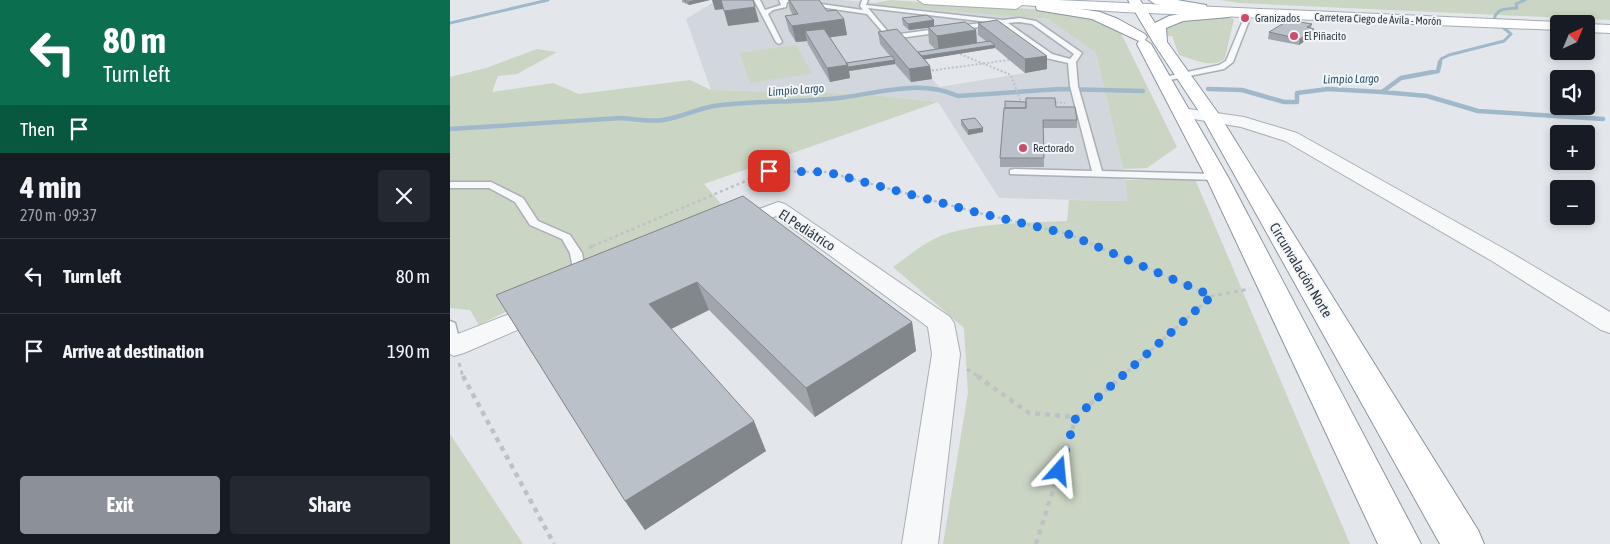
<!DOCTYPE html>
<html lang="en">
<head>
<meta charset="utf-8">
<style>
  body { margin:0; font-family:"Asap Condensed",sans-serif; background:#242831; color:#f1f3f6; height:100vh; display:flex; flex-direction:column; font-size:19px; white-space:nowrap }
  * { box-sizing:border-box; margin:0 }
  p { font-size:16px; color:#9ea1a6 }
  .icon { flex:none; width:28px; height:28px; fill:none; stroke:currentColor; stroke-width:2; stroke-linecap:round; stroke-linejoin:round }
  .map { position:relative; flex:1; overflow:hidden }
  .sheet { display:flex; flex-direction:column; background:#171b24; width:450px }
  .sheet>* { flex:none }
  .banner { background:#0b6e4f; color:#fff; overflow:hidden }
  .needle { width:32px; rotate:44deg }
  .buttons { position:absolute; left:1100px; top:15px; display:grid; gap:10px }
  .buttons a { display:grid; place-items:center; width:45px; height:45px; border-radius:5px; background:#171b24; box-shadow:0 2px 8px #0003; font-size:25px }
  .pin { position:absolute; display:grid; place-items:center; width:42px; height:42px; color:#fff; margin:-21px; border-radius:10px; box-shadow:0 2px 8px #0006 }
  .me { position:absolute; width:55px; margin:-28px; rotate:18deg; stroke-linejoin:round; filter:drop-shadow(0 0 4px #0008) }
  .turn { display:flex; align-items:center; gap:18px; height:105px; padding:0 20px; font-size:22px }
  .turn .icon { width:65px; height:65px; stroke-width:2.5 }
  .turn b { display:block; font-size:35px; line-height:42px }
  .then { display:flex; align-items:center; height:48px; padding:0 20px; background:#0003; gap:10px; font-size:19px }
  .round { display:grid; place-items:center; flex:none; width:52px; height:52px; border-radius:5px; background:#242831 }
  .overview { display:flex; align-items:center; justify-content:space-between; height:85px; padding:0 20px }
  h1 { font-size:30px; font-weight:700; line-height:38px }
  .button { display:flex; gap:10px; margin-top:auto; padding:10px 20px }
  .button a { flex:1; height:58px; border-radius:5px; background:#8c9099; color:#fff; font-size:20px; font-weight:700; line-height:58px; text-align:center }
  .button a+a { background:#242831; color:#f1f3f6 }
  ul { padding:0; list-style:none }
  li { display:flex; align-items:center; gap:15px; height:75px; padding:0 20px; border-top:1px solid #363941 }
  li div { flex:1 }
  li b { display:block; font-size:19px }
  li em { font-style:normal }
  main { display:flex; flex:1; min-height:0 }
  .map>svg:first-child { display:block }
  .built { fill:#d1d7dd; fill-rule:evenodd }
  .green { fill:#cad5c4 }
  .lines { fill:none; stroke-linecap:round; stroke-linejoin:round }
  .stream-far1 { stroke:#9fb9ca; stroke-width:3 }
  .stream { stroke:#9fb9ca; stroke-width:4.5 }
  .lane-casing { stroke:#a8afb5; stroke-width:3 }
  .street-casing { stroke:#a8afb5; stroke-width:2 }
  .primary-casing { stroke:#a3adb7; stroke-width:2 }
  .highway-casing { stroke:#8b96a2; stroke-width:2 }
  .path-far3 { stroke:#bdc2c6; stroke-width:2; stroke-dasharray:2 2; stroke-linecap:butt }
  .path-far2 { stroke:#bdc2c6; stroke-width:2.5; stroke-dasharray:3 3; stroke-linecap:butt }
  .path-far1 { stroke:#bdc2c6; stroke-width:3; stroke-dasharray:4 4; stroke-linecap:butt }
  .path { stroke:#bdc2c6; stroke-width:4.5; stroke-dasharray:5 5; stroke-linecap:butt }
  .lane { fill:#f6f8f9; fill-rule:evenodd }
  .street { fill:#f6f8f9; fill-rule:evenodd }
  .primary { fill:#fff; fill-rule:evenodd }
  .highway { fill:#fff; fill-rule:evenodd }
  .wall { fill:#a0a6ac }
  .shaded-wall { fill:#82878c }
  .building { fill:#bac1c8; stroke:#82878c }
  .route { stroke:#1a73e8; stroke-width:9; stroke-dasharray:0 16.2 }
  .poi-dot { fill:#cd4b6d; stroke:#f3f6f8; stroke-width:2 }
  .labels { text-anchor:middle; stroke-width:4; stroke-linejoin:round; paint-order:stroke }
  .far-poi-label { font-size:11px; fill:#2b3743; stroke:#f3f6f8; text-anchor:start }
  .far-street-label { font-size:11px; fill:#2b3743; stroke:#f3f6f8 }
  .far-water-label { font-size:12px; font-style:italic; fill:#355a77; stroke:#f3f6f8 }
  .street-label { font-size:14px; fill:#2b3743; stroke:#f3f6f8 }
</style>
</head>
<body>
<main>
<section class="sheet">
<div class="banner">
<div class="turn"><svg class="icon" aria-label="left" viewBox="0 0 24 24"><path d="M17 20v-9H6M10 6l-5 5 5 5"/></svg><div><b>80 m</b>Turn left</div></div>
<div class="then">Then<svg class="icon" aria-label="arrive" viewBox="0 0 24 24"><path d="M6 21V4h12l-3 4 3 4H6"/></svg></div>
</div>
<div class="overview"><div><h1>4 min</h1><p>270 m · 09:37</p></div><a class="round"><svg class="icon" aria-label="close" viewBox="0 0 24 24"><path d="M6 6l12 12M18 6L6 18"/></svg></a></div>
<ul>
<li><svg class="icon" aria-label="left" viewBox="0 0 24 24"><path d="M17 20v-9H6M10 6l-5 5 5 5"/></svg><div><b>Turn left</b></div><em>80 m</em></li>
<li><svg class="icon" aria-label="arrive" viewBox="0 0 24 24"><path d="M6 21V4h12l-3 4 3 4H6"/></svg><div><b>Arrive at destination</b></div><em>190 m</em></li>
</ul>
<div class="button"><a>Exit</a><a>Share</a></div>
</section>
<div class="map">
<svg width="1160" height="544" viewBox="0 0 1160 544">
  <rect width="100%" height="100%" fill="#e3e7eb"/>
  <!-- built -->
  <path class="built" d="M273,0h120l205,19 48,34 27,116 6,32 -130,-3 -61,-96 -75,-8 -152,-4 -25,-71 28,-17zM545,48l30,25 -86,14 -23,-26z"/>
  <!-- green -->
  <path class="green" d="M440,0l173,11 22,4 35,16 57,116 -30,21 -24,1 -27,-116 -48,-34 -178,-15z
    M771,0h389v20l-371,-17z
    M772,16l12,3 -9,39c-12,12 -32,1 -46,-3l-7,-19h-6l-1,-8 14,-9z
    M346,45l16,28 -62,10 -10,-30z
    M87,49l20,3 -40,22 -19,2 -6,16 61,-9 26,11 111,-14 21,10 152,4 75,8 -234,82 25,29 -198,86 -52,26 -9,-15 -20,-2v-231l36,-9z
    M745,179l155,365h-407l25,-151 -4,-65 -71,-61c17,-12 35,-28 56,-34 37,-11 79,-10 118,-12l2,-21 59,1 -3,-21z
    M0,434l73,110h-73z"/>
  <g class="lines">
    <!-- stream-far1 -->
    <path class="stream-far1" d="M0,23l98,-23
      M990,63l1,-4 8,-4 55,-14 7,-7 -17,-14c2,-12 13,-11 23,-12l-1,-4 9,-4"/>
    <!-- stream -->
    <path class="stream" d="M758,89l34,1 42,12h13v-9l31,-4 54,3 19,-14 37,-7 2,-9
      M932,92l45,4 51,15 125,8
      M0,129l171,-11c14,1 28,4 42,2 17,-2 33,-11 51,-14 41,-6 83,-3 125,-8 39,-5 81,-19 119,-2l102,-7 83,2"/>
    <defs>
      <path id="lane" d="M304,0h6l5,10 16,-5 -2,-5h14l70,10 -3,-4 2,-6h6l-2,5 137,15 16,-2 17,3 46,32 -6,9 2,24 24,85 115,3 5,3 -5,3 -207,-6v-4l4,-1 78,2 -22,-85 -2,-23 -22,-5 -45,-34 -101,14 -13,-1 -20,-23 -80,-12 -1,5 -13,3 -5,4 14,28 -3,2 -3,-2zM418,8l120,14 -88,12 -11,-1zM569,22l13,2 42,30 -4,5 -18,-5 -44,-31z
        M799,11l3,2 -19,49 -9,7 -64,13v-4l59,-13 7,-4 20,-48z
        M0,182h41l32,16 15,23 32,14 12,18 5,27 -2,3 -4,1 -6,-4 -5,-27 -8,-14 -32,-14 -15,-23 -26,-14h-39z
        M0,321l5,2 6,23 -2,4h-9z"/>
      <path id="street" d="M732,108l62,9 53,16 211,118 102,61v21l-9,-3 -109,-69 -207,-120 -44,-14 -65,-11 -2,-3 2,-3z
        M328,202l7,2 165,113 4,6 6,31 -22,190h-36l30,-190 -4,-27 -152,-111 -31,14 -8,1 -8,-1 -3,-5 3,-5z
        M93,301l9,2 4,6 -4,6 -88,38 -10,3 -4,-2v-17z"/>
      <path id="primary" d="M468,0h139l502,22 5,2h-5v6l-436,-18 -101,-7 -6,4 -92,-5z
        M1136,24l24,1v8l-24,-1z"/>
      <path id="highway" d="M678,0h12l15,23 14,-7 26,-5 -40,-7 -6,-4h28l29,5 1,3 -1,2 23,-1 7,4 -7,4 -46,4 -17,7 1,14 51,71 260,417 6,14h-44l-240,-431 -47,-71z
        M592,3l58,9 18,7 27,15 2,3 -2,3 6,4 77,133 193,367h-43l-172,-367 -69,-133 2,-3 -47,-22 -55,-9 -1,-3 1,-3z"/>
    </defs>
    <!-- lane casing -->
    <use href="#lane" class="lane-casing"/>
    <!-- street casing -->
    <use href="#street" class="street-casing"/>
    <!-- primary casing -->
    <use href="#primary" class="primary-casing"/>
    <!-- highway casing -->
    <use href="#highway" class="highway-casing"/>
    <!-- path-far3 -->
    <path class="path-far3" d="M510,54l51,21 11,30
      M478,71l81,-11
      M602,102l13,1"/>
    <!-- path-far2 -->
    <path class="path-far2" d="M143,246l176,-75 58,1 152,41 89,21 29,12"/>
    <!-- path-far1 -->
    <path class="path-far1" d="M644,245l118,51
      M139,248l7,-3
      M9,363l4,14
      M517,369l12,8
      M671,377l91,-81 38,-7"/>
    <!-- path -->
    <path class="path" d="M13,376l91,168
      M527,376l52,37 47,4 46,-41
      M586,544l40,-127"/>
    <!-- lane -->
    <use href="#lane" class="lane"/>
    <!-- street -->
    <use href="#street" class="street"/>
    <!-- primary -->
    <use href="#primary" class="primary"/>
    <!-- highway -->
    <use href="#highway" class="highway"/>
  </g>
  <!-- wall -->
  <path class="wall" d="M232,0h28l-21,5 -7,-3z
    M338,0h31l8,11 17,8 3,16 -17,2 16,26 44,-7 -10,-12 -2,-12 40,20 17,-3 -6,-6 -1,-15 -19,2 -6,-5 -1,-7 32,2v6l42,4 1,13 10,-1 -9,-7v-12l69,33v13l-22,4 -30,-25 -70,11 5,7 2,13 -21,3 -16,-18 -46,7 1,7 -20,4 -22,-38 -1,-3 -11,1 -7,-11 -4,-15 8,-1 -3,-5z
    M862,24l-1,4 1,8 -13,9 -31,-6 1,-7z
    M606,107l21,13v8h-34l1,39h-44v-9z
    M511,120l22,8v4l-15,3 -7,-10z
    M293,196l169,126 4,29 -101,66 -106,-107 -38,19 95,122 -121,79 -20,-29 -129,-206z"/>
  <!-- shaded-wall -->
  <path class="shaded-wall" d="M246,0h14l-21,5 -1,-3z
    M262,0h9l3,9 -9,1z
    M305,7l4,15 -31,4 -4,-15z
    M394,19l3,16 -36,5 -6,-9 2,10 -11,1 -4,-16z
    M484,20v7l-25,3 -1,-6z
    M864,29l-2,7 -13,9 1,-6z
    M526,30l1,17 -38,6 -2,-17z
    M545,45v3l-80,13v-4z
    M597,56v13l-22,4v-14z
    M445,60v4l-46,7 1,7 -20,4 -3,-14 21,-3z
    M480,66l2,13 -21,3 -2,-13z
    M533,128v4l-15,3v-5z
    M247,282l12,28 -46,23 -14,-29z
    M462,322l4,29 -101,66 -9,-29z
    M304,421l12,30 -121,79 -20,-29z"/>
  <!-- building -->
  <path class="building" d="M234,0h12l-8,2z
    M271,0h32l2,7 -31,4z
    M339,0h30l8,11 9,-1 8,9 -52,7 -7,-10 13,-2z
    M477,15l7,5 -26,4 -6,-6z
    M547,20l50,36 -22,3 -47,-36z
    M839,20l23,4 -5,3 7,2 -14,10 -31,-7z
    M515,22l11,8 -39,6 -9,-9z
    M374,29l24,36 -21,3 -22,-37z
    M447,29l33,37 -21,3 -31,-37z
    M540,41l5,4 -73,11 -4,-4z
    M442,56l3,4 -47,7 -2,-4z
    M576,98h29l1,9h19l2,13h-34l1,38h-44l4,-50h22z
    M555,101l21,1v6h-21z
    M525,118l8,10 -15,2 -7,-10z
    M293,196l169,126 -106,66 -109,-106 -48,22 105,117 -129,80 -129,-206z"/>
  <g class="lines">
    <!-- route -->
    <path class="route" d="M319,171l58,1 152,41 89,21 144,62 -136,121 -17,54"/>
  </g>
  <!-- markers -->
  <g class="poi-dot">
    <circle cx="795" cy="18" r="5"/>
    <circle cx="844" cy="36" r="5"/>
    <circle cx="573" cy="148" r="5"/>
  </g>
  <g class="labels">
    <!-- far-poi labels -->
    <g class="far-poi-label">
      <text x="805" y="22">Granizados</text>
      <text x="854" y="40">El Piñacito</text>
      <text x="583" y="152">Rectorado</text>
    </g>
    <!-- far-street labels -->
    <g class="far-street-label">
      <text transform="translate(928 19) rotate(2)" y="4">Carretera Ciego de Ávila - Morón</text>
    </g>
    <!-- far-water labels -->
    <g class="far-water-label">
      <text transform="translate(901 79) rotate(-1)" y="4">Limpio Largo</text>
      <text transform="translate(346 90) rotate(-4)" y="4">Limpio Largo</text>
    </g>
    <!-- street labels -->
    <g class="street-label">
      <text transform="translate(357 230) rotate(33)" y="5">El Pediátrico</text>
      <text transform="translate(851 270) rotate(59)" y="5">Circunvalación Norte</text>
    </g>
  </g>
</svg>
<div class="buttons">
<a><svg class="needle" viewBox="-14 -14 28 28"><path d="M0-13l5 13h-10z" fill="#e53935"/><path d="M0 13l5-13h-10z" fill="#9ea1a6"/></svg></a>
<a><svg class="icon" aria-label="sound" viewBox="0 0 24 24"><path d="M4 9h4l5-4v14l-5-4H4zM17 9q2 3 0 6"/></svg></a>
<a>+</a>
<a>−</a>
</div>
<div class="pin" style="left:319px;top:171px;background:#d93025"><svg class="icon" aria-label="arrive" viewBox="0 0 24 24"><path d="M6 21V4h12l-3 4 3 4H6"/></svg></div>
<svg class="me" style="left:609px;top:471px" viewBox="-20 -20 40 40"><path d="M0-17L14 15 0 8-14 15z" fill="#1a73e8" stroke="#fff" stroke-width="4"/></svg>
</div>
</main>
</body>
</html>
